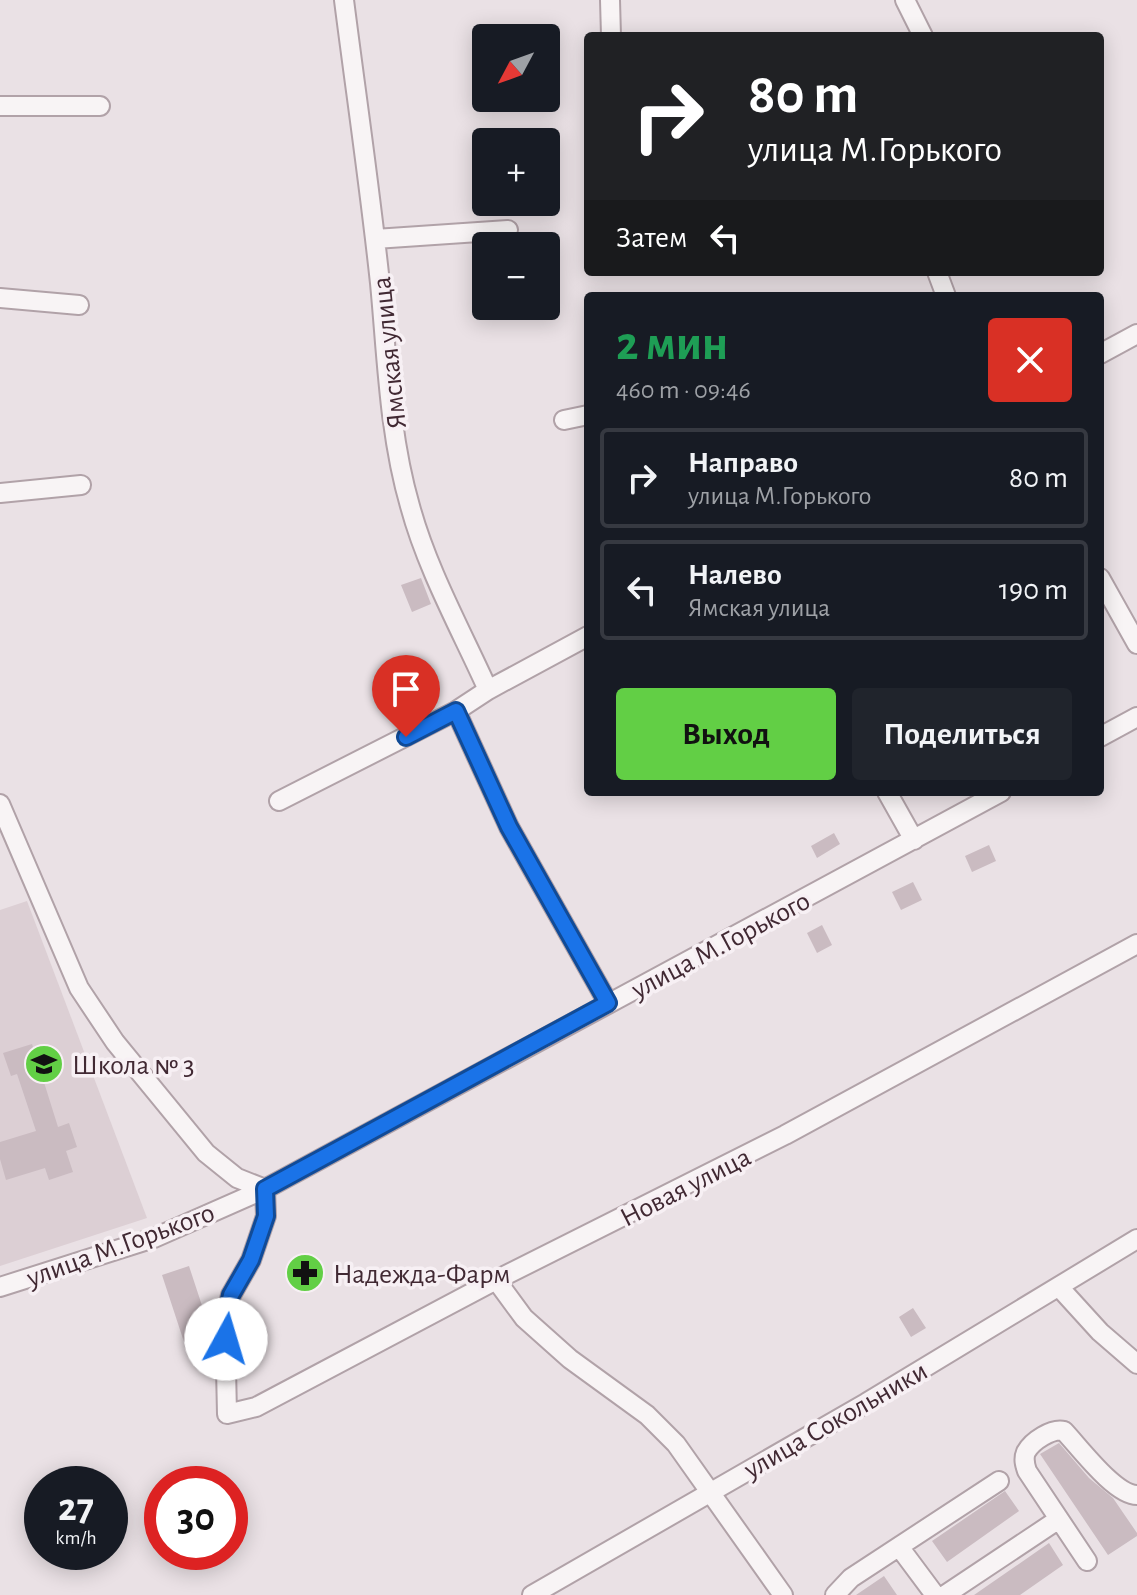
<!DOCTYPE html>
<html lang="ru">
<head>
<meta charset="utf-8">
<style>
  body { margin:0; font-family:"Alegreya Sans",sans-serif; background:#20242c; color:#f1f3f6; height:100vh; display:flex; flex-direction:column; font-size:30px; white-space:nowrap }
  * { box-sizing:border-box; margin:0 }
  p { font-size:26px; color:#9ea1a6 }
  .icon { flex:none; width:44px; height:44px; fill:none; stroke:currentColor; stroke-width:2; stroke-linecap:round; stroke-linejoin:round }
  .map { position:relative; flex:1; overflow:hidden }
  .side { position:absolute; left:584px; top:292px; width:520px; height:504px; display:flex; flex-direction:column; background:#171b24; border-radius:8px; box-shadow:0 4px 20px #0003 }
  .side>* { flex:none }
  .banner { position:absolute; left:584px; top:32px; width:520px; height:244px; border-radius:8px; box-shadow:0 4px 20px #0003; background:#202124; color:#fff; overflow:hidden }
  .needle { width:52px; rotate:229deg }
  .controls { position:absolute; left:472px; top:24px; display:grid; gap:16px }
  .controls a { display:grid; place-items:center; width:88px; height:88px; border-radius:8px; background:#171b24; box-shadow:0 4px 20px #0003; font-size:40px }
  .speed { position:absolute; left:24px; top:1466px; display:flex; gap:16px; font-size:40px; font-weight:700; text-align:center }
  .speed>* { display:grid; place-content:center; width:104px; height:104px; border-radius:50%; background:#171b24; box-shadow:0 4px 20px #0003; line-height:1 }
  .speed small { font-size:20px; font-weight:400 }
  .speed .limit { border:12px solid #d22; background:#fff; color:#111 }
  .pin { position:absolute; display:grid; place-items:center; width:68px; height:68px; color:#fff; margin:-82px -34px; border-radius:50% 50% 50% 0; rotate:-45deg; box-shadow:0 0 8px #0007 }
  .pin .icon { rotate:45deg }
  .me { position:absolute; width:88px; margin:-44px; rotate:6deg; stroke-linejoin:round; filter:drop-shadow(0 0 6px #0008) }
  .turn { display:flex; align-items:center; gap:28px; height:168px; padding:0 32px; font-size:36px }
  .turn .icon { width:104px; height:104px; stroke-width:2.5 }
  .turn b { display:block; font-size:56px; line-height:68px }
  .then { display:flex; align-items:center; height:76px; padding:0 32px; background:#0003; gap:16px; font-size:30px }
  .round { display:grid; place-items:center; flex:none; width:84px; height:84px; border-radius:8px; background:#20242c }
  .head { display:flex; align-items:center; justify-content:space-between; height:136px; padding:0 32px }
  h1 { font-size:48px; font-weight:600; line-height:60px; color:#1e9e55 }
  .cta { display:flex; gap:16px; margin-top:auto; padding:16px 32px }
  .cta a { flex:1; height:92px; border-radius:8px; background:#62cf45; color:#111; font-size:32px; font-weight:600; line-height:92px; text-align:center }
  .cta a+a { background:#20242c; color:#f1f3f6 }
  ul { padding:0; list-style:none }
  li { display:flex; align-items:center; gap:24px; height:100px; margin:0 16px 12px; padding:0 16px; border:4px solid #363941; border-radius:8px }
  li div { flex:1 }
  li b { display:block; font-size:30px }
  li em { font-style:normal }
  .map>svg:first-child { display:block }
  .built { fill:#dccfd4 }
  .building { fill:#cabbc1 }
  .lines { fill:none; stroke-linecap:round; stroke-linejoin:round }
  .minor-casing { stroke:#b1a2a8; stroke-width:22 }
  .minor { stroke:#f8f4f5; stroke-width:18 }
  .route-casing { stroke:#114b97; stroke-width:20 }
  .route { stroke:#1a73e8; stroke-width:14 }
  .labels { text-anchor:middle; stroke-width:7; stroke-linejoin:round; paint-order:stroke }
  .street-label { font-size:28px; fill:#412933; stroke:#f7f0f4 }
  .poi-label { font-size:28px; fill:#412933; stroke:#f7f0f4; text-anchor:start }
</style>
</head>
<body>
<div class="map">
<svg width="1137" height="1595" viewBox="0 0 1137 1595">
  <rect width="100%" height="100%" fill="#eae1e5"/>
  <!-- built -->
  <path class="built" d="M27,901l120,317 -147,48v-356z"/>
  <!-- building -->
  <path class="building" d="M421,578l10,26 -19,8 -11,-27z
    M834,833l6,11 -23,14 -6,-12z
    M989,845l7,16 -24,11 -7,-16z
    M913,882l9,18 -21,10 -9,-18z
    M822,925l10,20 -15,8 -10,-20z
    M32,1044l26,83 11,-4 8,24 -11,4 7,21 -24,8 -4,-12 -39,12 -6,-21v-17l36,-11 -19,-57 -6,2 -8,-23z
    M189,1266l22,67 -27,9 -22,-67z
    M913,1308l13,20 -15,9 -12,-20z
    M1059,1443l30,35 24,20 24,35v3l-29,19 -68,-101z
    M1005,1491l14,20 -72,51 -15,-21z
    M1049,1543l14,22 -43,30h-46z
    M884,1576l13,19h-41z"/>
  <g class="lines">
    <defs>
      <path id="minor" d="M344,0c12,94 26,189 36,283 7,74 9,151 30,223 17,63 51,124 78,184
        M610,0l1,36
        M905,0l18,36
        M0,106h100
        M375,239l133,-9
        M937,272l9,24
        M0,298l79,7
        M1100,354l37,-20
        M564,420l24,-5
        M0,493l81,-8
        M1100,578l37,66
        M456,711l53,116 99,176
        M1100,737l37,-20
        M887,792l27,48
        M279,801l177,-90 32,-21 100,-54
        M0,804l79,184 36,54 91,111 31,25 28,11 1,27 -15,44 -20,35 -6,27 2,92 29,-7 240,-127 289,-145 352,-191
        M496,1280l28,38 46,41 77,56 29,29 107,151
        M0,1287l154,-49 111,-49 736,-397
        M1059,1287l41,45 37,32
        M900,1548l35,47
        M1087,1561l-60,-90c-2,-6 -4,-12 -1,-19 6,-11 26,-24 38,-21 16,17 51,64 73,64
        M532,1595l334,-192 271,-164
        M835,1595l16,-17 148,-97
        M945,1595l114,-76"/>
    </defs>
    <!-- minor casing -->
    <use href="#minor" class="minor-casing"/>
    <!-- minor -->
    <use href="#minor" class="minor"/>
  </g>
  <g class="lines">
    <defs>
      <path id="route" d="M226,1339l-1,-17 6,-27 20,-35 15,-44 -1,-27 343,-186 -99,-176 -53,-116 -50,26"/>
    </defs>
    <!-- route casing -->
    <use href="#route" class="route-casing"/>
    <!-- route -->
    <use href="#route" class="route"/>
  </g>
  <!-- icons -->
  <defs>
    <symbol id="school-disc" viewBox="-11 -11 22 22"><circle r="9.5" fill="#62cf45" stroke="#f7f0f4"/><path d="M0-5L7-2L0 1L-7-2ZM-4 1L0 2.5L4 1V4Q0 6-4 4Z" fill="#111"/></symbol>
    <symbol id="pharmacy-disc" viewBox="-11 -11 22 22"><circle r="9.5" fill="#62cf45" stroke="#f7f0f4"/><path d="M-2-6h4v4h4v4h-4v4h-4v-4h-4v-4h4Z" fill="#111"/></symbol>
  </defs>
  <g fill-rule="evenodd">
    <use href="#school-disc" x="22" y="1042" width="44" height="44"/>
    <use href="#pharmacy-disc" x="283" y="1251" width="44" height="44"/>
  </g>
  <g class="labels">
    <!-- street labels -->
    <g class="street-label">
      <text transform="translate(388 353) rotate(-96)" y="10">Ямская улица</text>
      <text transform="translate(720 944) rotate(-28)" y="10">улица М.Горького</text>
      <text transform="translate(685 1186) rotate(-27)" y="10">Новая улица</text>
      <text transform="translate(120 1244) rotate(-20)" y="10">улица М.Горького</text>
      <text transform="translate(835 1419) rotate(-30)" y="10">улица Сокольники</text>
    </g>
    <!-- poi labels -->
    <g class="poi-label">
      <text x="72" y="1074">Школа № 3</text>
      <text x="333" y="1283">Надежда-Фарм</text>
    </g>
  </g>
</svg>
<div class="controls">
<a><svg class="needle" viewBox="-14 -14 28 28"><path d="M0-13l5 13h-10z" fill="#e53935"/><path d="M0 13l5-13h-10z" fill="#9ea1a6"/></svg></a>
<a>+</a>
<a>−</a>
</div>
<div class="speed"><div>27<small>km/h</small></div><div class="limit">30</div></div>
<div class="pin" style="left:406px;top:737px;background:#d93025"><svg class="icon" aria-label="arrive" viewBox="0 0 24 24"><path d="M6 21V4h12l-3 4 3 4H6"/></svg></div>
<svg class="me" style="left:226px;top:1339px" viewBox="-20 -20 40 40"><circle r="19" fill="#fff"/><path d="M0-13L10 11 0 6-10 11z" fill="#1a73e8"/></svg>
<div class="banner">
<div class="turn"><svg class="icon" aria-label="right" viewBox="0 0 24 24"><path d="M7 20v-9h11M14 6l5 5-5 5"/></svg><div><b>80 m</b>улица М.Горького</div></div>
<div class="then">Затем<svg class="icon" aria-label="left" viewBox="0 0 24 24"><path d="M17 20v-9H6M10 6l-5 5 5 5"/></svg></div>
</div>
<section class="side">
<div class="head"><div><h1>2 мин</h1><p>460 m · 09:46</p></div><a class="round" style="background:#d93025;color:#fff"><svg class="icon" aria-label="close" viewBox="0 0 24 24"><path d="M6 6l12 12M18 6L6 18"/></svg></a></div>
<ul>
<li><svg class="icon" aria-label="right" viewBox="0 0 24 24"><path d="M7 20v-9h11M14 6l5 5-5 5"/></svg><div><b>Направо</b><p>улица М.Горького</p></div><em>80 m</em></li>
<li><svg class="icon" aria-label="left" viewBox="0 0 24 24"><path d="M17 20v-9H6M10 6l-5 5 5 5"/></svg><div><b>Налево</b><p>Ямская улица</p></div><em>190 m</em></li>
</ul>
<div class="cta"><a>Выход</a><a>Поделиться</a></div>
</section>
</div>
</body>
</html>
